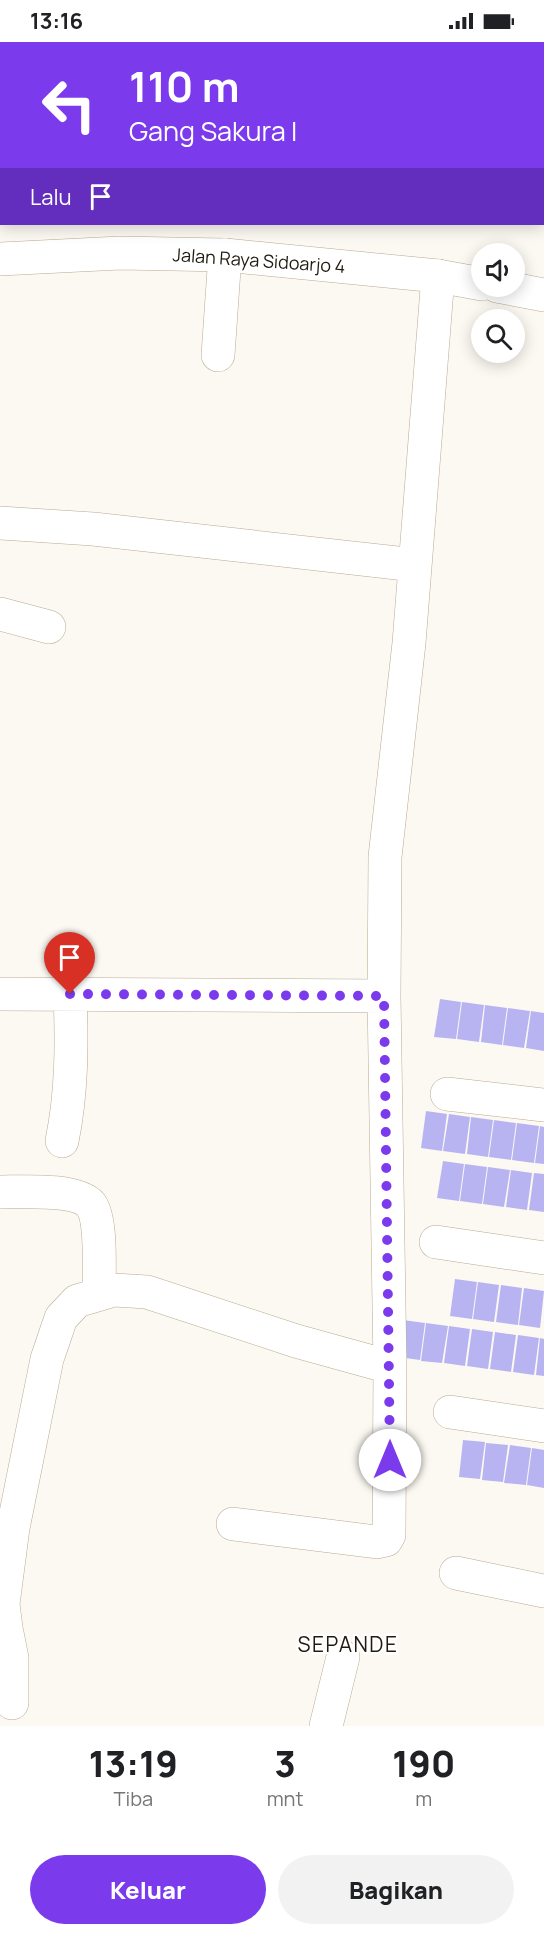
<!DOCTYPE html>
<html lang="id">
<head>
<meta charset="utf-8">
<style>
  body { margin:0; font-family:Manrope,sans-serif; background:#f2f2f2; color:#202124; height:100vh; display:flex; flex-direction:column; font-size:22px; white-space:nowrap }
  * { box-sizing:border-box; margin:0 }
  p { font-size:20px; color:#757577 }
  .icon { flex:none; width:33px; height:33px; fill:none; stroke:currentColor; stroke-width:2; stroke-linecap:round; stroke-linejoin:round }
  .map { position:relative; height:1684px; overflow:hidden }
  .sheet { display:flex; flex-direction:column; background:#fff; flex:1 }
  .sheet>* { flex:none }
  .banner { position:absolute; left:0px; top:0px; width:544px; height:183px; box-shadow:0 3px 15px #0003; background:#7c3aed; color:#fff; overflow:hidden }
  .controls { position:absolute; left:471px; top:201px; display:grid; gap:12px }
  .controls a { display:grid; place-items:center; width:54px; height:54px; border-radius:50%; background:#fff; box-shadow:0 3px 15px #0003; font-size:30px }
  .pin { position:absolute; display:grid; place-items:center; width:51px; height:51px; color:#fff; margin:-62px -26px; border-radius:50% 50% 50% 0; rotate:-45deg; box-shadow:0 0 6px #0007 }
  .pin .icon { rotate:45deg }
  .me { position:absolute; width:66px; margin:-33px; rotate:0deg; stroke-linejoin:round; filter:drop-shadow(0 0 4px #0008) }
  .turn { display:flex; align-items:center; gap:21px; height:126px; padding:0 30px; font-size:27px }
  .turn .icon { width:78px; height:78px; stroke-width:2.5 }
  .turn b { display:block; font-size:42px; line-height:51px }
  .then { display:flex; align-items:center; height:57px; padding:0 30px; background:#0003; gap:12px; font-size:22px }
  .eta { display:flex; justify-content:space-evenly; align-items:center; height:102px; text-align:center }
  .eta b { font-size:36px; font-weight:800; line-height:42px }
  .button { display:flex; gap:12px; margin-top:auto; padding:12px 30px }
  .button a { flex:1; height:69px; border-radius:36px; background:#7c3aed; color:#fff; font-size:24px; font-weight:800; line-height:69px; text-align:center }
  .button a+a { background:#f2f2f2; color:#202124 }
  .status { display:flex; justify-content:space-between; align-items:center; height:42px; padding:0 30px; background:#fff; direction:ltr }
  .status svg { height:16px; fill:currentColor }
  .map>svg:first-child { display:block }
  .building { fill:#b8b4f1 }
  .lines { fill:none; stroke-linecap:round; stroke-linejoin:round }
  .minor-casing { stroke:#baaa8f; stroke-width:34 }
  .tertiary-casing { stroke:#baaa8f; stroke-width:34 }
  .minor { stroke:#fff; stroke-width:33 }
  .tertiary { stroke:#fff; stroke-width:33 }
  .route { stroke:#7c3aed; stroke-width:10; stroke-dasharray:0 18 }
  .labels { text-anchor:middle; stroke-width:4.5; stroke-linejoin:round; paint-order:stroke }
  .street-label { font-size:18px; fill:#211b11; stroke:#fff }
  .quarter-label { font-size:21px; letter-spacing:1.5px; fill:#211b11; stroke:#fff }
</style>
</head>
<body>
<div class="status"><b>13:16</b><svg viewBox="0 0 49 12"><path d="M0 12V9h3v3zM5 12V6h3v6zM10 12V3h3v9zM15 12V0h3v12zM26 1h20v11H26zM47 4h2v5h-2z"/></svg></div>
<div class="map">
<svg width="544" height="1684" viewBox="0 0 544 1684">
  <rect width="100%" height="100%" fill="#fcf9f3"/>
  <!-- building -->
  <path class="building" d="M440,957l21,3 -5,37 -22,-2z
    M462,960l22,3 -5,37 -22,-3z
    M485,963l22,3 -5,37 -21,-3z
    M508,966l22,3 -6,37 -21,-3z
    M531,969l13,2v38l-18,-3z
    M426,1069l21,3 -5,37 -21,-3z
    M449,1072l21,3 -5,37 -22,-3z
    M471,1075l22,3 -5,37 -21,-3z
    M494,1078l22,3 -5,37 -22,-3z
    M517,1081l22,3 -5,37 -22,-3z
    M540,1084l4,1v37l-9,-1z
    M443,1119l21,3 -5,37 -22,-3z
    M465,1122l22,3 -5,37 -22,-3z
    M488,1125l22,3 -6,37 -21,-3z
    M511,1128l21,3 -5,37 -21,-3z
    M534,1131l10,1v38l-15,-2z
    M455,1237l22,3 -5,37 -22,-3z
    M478,1240l21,3 -5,37 -21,-3z
    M501,1243l21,3 -4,37 -22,-3z
    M524,1246l20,3 -4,37 -21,-3z
    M403,1278l22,3 -5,37 -22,-3z
    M426,1281l22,3 -6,37 -21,-2z
    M449,1284l21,3 -5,37 -21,-3z
    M472,1287l21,3 -5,37 -21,-3z
    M495,1290l21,3 -5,37 -21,-3z
    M518,1293l21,3 -5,37 -21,-3z
    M540,1296l4,1v37l-8,-1z
    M463,1398l22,2 -5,37 -21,-2z
    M486,1401l22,2 -5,37 -21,-2z
    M510,1403l21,3 -5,37 -22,-2z
    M532,1406l12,2v38l-17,-3z"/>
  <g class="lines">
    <defs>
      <path id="minor" d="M543,118h1
        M218,313l7,-100
        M0,481l93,6 322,36
        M0,572l49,13
        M0,952l384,2
        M447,1052l97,11
        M62,1099c10,-49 10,-98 8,-147
        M0,1150c21,0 77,-4 91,13 11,15 8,68 8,88
        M436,1200l108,16
        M450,1370l94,14
        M233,1482l144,18 9,-2 3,-5 1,-168 -6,-371 1,-139 24,-214 29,-367
        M456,1531l88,18
        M12,1661v-45l-6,-30 -3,-24 10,-76 34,-169 14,-41 16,-17 37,-11 33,2 149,49 94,26
        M326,1684l17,-69"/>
      <path id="tertiary" d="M0,217l120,-6 105,2 213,21 44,8
        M497,244l47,9"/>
    </defs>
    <!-- minor casing -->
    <use href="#minor" class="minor-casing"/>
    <!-- tertiary casing -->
    <use href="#tertiary" class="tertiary-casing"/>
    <!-- minor -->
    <use href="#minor" class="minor"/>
    <!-- tertiary -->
    <use href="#tertiary" class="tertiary"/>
  </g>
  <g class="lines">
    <!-- route -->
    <path class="route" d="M70,952l314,2 6,464"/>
  </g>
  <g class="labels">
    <!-- street labels -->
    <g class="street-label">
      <text transform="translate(259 219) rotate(4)" y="6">Jalan Raya Sidoarjo 4</text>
    </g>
    <!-- quarter labels -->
    <g class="quarter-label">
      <text x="348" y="1610">SEPANDE</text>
    </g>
  </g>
</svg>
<div class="controls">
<a><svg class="icon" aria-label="sound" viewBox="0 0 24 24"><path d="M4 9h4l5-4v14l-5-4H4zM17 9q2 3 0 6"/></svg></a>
<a><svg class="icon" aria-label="search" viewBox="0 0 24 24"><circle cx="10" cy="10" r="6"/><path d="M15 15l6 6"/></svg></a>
</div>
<div class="pin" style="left:70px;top:952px;background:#d93025"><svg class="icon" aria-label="arrive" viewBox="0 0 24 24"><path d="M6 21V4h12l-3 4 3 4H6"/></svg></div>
<svg class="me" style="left:390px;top:1418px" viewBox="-20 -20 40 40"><circle r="19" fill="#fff"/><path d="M0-13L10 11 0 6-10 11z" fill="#7c3aed"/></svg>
<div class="banner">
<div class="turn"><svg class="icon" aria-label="left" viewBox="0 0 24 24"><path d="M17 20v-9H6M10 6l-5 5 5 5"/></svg><div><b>110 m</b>Gang Sakura I</div></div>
<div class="then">Lalu<svg class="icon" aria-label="arrive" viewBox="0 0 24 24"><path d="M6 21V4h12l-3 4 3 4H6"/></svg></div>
</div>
</div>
<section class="sheet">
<div class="eta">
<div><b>13:19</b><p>Tiba</p></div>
<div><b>3</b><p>mnt</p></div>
<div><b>190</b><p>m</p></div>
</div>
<div class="button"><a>Keluar</a><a>Bagikan</a></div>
</section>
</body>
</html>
